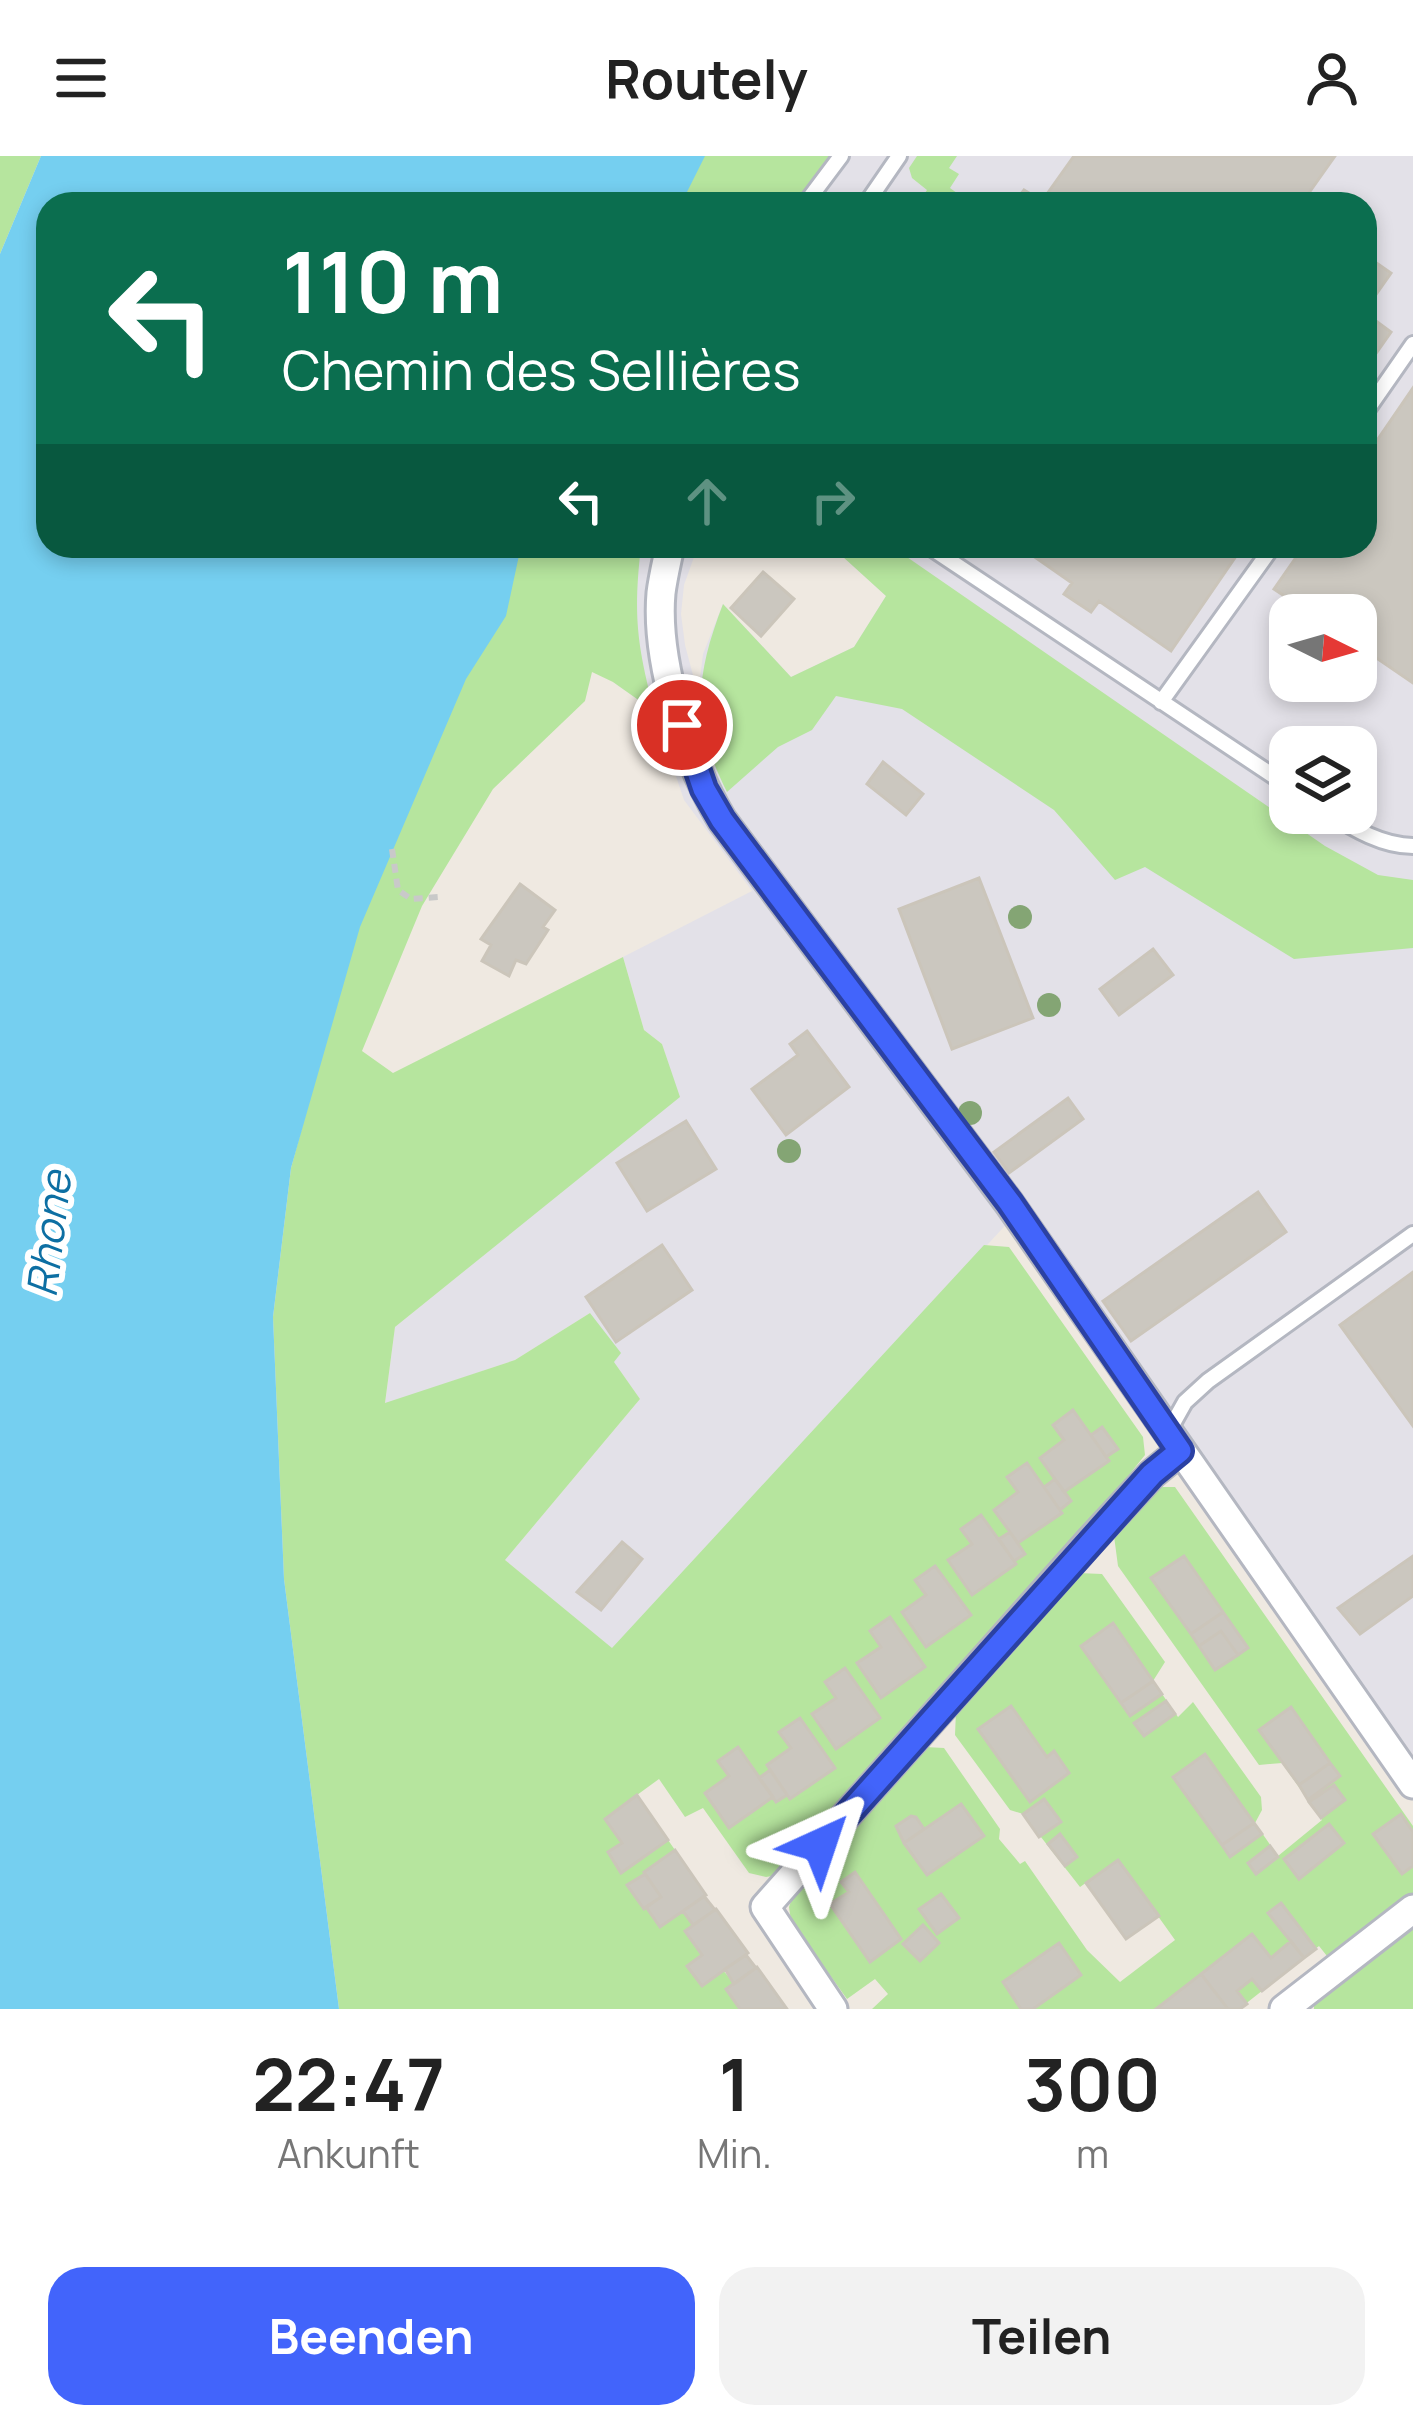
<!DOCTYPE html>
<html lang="de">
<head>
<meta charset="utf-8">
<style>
  body { margin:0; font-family:Manrope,sans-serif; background:#f2f2f2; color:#222; height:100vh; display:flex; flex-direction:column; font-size:45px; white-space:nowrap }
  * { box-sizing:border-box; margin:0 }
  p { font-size:39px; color:#767676 }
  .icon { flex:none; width:66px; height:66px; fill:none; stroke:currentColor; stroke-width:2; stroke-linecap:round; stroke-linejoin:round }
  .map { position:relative; height:1853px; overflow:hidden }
  .details { display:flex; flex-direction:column; background:#fff; flex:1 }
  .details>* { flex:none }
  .top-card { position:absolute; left:36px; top:36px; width:1341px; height:366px; border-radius:36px; box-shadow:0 6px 18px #0003; background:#0b6e4f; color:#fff; overflow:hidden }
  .needle { width:78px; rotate:95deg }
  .controls { position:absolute; left:1269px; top:438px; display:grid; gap:24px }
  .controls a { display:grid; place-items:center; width:108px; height:108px; border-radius:24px; background:#fff; box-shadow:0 6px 18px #0003; font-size:60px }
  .pin { position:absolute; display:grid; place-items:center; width:102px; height:102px; color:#fff; margin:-51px; border:6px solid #fff; border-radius:50%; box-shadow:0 3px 12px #0007 }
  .me { position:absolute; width:132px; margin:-66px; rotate:42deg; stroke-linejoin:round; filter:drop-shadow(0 0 9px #0008) }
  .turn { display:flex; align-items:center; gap:42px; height:252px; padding:0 48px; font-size:54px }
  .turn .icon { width:156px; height:156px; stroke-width:2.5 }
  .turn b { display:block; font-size:84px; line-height:102px }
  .lanes { display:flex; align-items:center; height:114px; padding:0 48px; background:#0003; justify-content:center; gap:60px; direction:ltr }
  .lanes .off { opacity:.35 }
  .eta { display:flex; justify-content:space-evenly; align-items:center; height:204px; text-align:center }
  .eta b { font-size:72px; font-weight:700; line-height:84px }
  .action { display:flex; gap:24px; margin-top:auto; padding:24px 48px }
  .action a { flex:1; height:138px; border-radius:36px; background:#4264fb; color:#fff; font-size:48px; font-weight:700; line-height:138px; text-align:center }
  .action a+a { background:#f2f2f2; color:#222 }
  header { display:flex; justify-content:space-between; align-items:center; height:156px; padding:0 48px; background:#fff; font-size:54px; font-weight:700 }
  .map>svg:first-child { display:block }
  .industrial { fill:#e3e1e8; fill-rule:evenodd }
  .green { fill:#b6e59e }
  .water { fill:#75cff0 }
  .building { fill:#cbc7bf; stroke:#cbc5ba; stroke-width:3 }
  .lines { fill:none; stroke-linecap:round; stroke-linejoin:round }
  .service-casing { stroke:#b4b7c1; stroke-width:20 }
  .minor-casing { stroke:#b4b7c1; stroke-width:33 }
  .path { stroke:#c9c9c9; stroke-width:6; stroke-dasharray:9 6; stroke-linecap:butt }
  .service { stroke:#fff; stroke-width:14 }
  .minor { stroke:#fff; stroke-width:27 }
  .tree { fill:#84a574 }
  .route-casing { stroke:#2b41a3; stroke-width:30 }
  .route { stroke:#4264fb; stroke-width:21 }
  .labels { text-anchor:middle; stroke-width:12; stroke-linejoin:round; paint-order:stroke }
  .water-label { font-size:42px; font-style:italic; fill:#0d6fa3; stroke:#fff }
</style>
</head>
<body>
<header><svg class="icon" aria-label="menu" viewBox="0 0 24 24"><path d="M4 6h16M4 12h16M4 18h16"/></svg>Routely<svg class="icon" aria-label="person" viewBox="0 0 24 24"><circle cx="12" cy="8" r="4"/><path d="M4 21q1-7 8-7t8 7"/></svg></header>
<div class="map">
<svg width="1413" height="1853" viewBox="0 0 1413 1853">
  <rect width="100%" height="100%" fill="#efe9e1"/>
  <!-- industrial -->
  <path class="industrial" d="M755,0h658v1599l-76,-103 -310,-450 -415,447 -107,-89 135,-161 -27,-38 -23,-48 -75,47 -130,44 10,-77 284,-230 -17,-53 -18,-14 -21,-73 129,-66 -68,-91 -30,-89 -41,-29 -6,-136h91l-14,39 -3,29 4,31 13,49 5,-40 20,-50 68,73 63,-30 32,-51 -55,-50h534v-342h-629l16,-24zM1290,459h66v66h-66zM1290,591h66v66h-66z"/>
  <!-- green -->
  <path class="green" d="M0,0h41l-41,98z
    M664,0h166l-37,48h-43l-10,-5 -4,5h-109z
    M917,0h40l-8,12 10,6 -9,14 22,16h-54l9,-14 -15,-12 -3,-10z
    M472,390h169c-8,71 -4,97 13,165l-41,-29 -21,-10 -7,29 -92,88 -71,117 -60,145 31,22 230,-116 21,73 18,14 18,53 -285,230 -10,76 130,-43 75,-47 31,40 -7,9 26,37 -135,161 107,88 372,-403 25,2 134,190 2,18 -57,71 -310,349 -12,2 -17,-4 -46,-65 -18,9 -26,-38 -22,16 69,100 -22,16 9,14 -7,7c16,23 34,31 48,52l-7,6 13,19h-401l-55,-430 -11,-262 18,-149 25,-92 25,-172z
    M831,390h60l434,300 53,29 35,5v68l-119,11 -149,-92 -30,13 -61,-70 -152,-101 -66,-13 -24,34 -34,17 -51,45c-36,-71 -32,-115 -4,-188l68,73 63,-30 32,-51z
    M1163,1331h12l238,339v71l-82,64 -12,-15 -80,63h-367l16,-15 -13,-15 -28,20 -56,-78 -2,-14 4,-12 132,-148 19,1 56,81 -1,10 21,25 5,-3 62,89 33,32 55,-42 -57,-80 -38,27 -57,-73 -13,-4 -55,-75 1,-24 122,-138 24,1 63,88 -12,19 25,36 15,-15 68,95 1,13 -7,13 23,33 44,-36 -40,-57 -23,2 -141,-199 -4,-30 38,-46z
    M1413,1767v86h-99v-8z"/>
  <!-- water -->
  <path class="water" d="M41,0h664l-24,48h-633v342h473l-15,70 -40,63 -106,248 -69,241 -18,149 11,262 55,430h-339v-1755z"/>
  <!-- building -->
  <path class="building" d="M1074,0h261l-34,48h-288l11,-14 18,11z
    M1365,99l26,18 -26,37z
    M1365,157l26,19 -26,37z
    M1413,232v295l-57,-39v-29h-43l-39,-26 30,-43h61v-88z
    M1019,390h224l-72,105 -72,-50 -8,11 -27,-18 8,-11z
    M763,416l31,27 -33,37 -30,-28z
    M883,606l40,32 -17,21 -39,-31z
    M979,722l54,140 -81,31 -53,-140z
    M520,728l35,26 -12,17 5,3 -22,34 -10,-4 -7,16 -27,-15 9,-16 -10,-6z
    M1153,793l20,26 -54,40 -19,-26z
    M807,875l42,56 -63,48 -34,-46 46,-34 -8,-11z
    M1068,942l15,21 -74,54 -15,-21z
    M686,965l30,48 -69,42 -30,-48z
    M1258,1036l28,40 -155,109 -28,-40z
    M662,1089l30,45 -76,52 -30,-45z
    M1413,1116v154l-73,-101z
    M1073,1254l36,51 -45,31 -24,-34 24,-18 -11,-15z
    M1102,1271l16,22 -12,8 -15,-22z
    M1027,1307l35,50 -44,30 -24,-33 24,-18 -11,-15z
    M1055,1323l16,22 -11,9 -16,-23z
    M981,1359l35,49 -44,31 -24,-35 24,-16 -11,-15z
    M1010,1376l15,22 -11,7 -15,-22z
    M622,1386l20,17 -41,51 -24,-18z
    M1184,1400l39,56 -32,22 -40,-56z
    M1413,1400v40l-53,38 -22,-26z
    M935,1410l36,49 -45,32 -24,-35 24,-17 -11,-15z
    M1223,1456l25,36 -10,7 -17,-24 -22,15 -8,-12z
    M890,1461l35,50 -44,31 -24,-35 24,-16 -11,-16z
    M1113,1467l40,58 -32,22 -40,-57z
    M1221,1475l17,24 -23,15 -16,-24z
    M845,1512l35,50 -44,31 -24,-35 24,-16 -11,-16z
    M1153,1525l9,13 -32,22 -9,-13z
    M1166,1545l9,13 -31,22 -10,-13z
    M1011,1550l36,51 7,-6 15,22 -39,29 -52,-73z
    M1291,1551l39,56 -31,22 -40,-55z
    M800,1562l35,50 -45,31 -23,-34 24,-17 -12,-16z
    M738,1591l35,50 -44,31 -24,-35 24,-17 -11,-15z
    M1205,1598l49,69 -32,22 -49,-68z
    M1330,1607l10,13 -32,24 -9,-15z
    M770,1614l17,25 -11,7 -17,-24z
    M1334,1629l11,15 -24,18 -12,-16z
    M637,1639l31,45 -47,33 -13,-21 14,-9 -17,-24z
    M1044,1643l17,23 -22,15 -16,-23z
    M961,1648l23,32 -57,39 -23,-32z
    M1401,1658l12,18v34l-11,8 -29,-40z
    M911,1660l5,1 8,12 -20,14 -8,-17z
    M1254,1667l8,11 -32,23 -8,-12z
    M1329,1668l15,19 -45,36 -15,-20z
    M1060,1678l17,23 -12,9 -17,-22z
    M1270,1690l8,11 -22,17 -8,-11z
    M675,1694l31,45 -46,32 -14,-20 15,-10 -17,-25z
    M1118,1704l41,56 -33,23 -40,-56z
    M855,1716l46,67 -31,23 -40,-58 19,-12 -8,-10z
    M645,1718l16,23 -17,12 -17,-24z
    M941,1738l18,24 -22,16 -18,-25z
    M704,1740l11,14 -22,15 -10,-14z
    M1281,1747l35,46 -12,9 -36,-45z
    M716,1753l32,44 -46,33 -15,-20 15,-11 -17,-24z
    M923,1769l16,18 -19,18 -17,-17z
    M1252,1778l19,24 20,-17 13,17 -42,33 -10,-12 -15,12 10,13 -7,5h-12l-27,-35z
    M1059,1787l22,32 -48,34h-12l-18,-27z
    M746,1799l10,13 -22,16 -9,-15z
    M757,1811l30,42h-47l-14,-20z
    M1201,1818l27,35h-72z"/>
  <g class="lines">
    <defs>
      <path id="service" d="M805,48l36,-48
        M866,48l33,-48
        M1365,257l48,-69
        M928,390l362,241
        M1161,546l112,-156
        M1329,657c25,16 54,33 84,33
        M1167,1278l18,-32 23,-21 205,-147"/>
      <path id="minor" d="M670,390c-3,15 -7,31 -9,47 -6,68 26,169 61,227l287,383 404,581
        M833,1853l-68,-102 326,-367 61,-66 28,-23
        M1284,1853l129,-100"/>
    </defs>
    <!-- service casing -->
    <use href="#service" class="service-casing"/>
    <!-- minor casing -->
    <use href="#minor" class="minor-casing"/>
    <!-- path -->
    <path class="path" d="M392,693l6,41 13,9 28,-2"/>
    <!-- service -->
    <use href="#service" class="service"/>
    <!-- minor -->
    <use href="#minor" class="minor"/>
  </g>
  <!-- trees -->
  <g class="tree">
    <circle cx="1020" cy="761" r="12"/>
    <circle cx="1049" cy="849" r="12"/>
    <circle cx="970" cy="957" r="12"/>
    <circle cx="789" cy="995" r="12"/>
  </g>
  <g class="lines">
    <defs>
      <path id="route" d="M682,569l22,64 18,31 288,383 170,248 -28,23 -332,371"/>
    </defs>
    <!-- route casing -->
    <use href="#route" class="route-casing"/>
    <!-- route -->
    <use href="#route" class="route"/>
  </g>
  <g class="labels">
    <!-- water labels -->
    <g class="water-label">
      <text transform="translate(49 1078) rotate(-83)" y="15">Rhone</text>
    </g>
  </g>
</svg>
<div class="controls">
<a><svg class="needle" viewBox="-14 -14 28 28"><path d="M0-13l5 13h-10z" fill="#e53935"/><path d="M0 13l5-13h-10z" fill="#767676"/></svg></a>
<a><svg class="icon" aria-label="layers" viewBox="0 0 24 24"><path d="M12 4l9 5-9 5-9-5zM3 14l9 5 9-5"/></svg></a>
</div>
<div class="pin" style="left:682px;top:569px;background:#d93025"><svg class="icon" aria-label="arrive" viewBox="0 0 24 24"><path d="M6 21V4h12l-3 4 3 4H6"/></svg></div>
<svg class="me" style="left:820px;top:1689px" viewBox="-20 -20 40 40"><path d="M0-17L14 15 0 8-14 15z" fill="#4264fb" stroke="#fff" stroke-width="4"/></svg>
<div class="top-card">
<div class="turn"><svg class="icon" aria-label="left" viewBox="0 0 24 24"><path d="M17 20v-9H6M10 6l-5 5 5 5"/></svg><div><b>110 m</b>Chemin des Sellières</div></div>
<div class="lanes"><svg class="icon" aria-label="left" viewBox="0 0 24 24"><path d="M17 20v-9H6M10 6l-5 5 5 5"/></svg><svg class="icon off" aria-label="ahead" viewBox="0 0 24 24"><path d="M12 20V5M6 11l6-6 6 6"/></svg><svg class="icon off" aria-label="right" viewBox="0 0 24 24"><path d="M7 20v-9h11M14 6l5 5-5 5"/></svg></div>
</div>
</div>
<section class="details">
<div class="eta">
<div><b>22:47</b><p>Ankunft</p></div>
<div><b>1</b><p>Min.</p></div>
<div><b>300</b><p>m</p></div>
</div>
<div class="action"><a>Beenden</a><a>Teilen</a></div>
</section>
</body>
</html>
